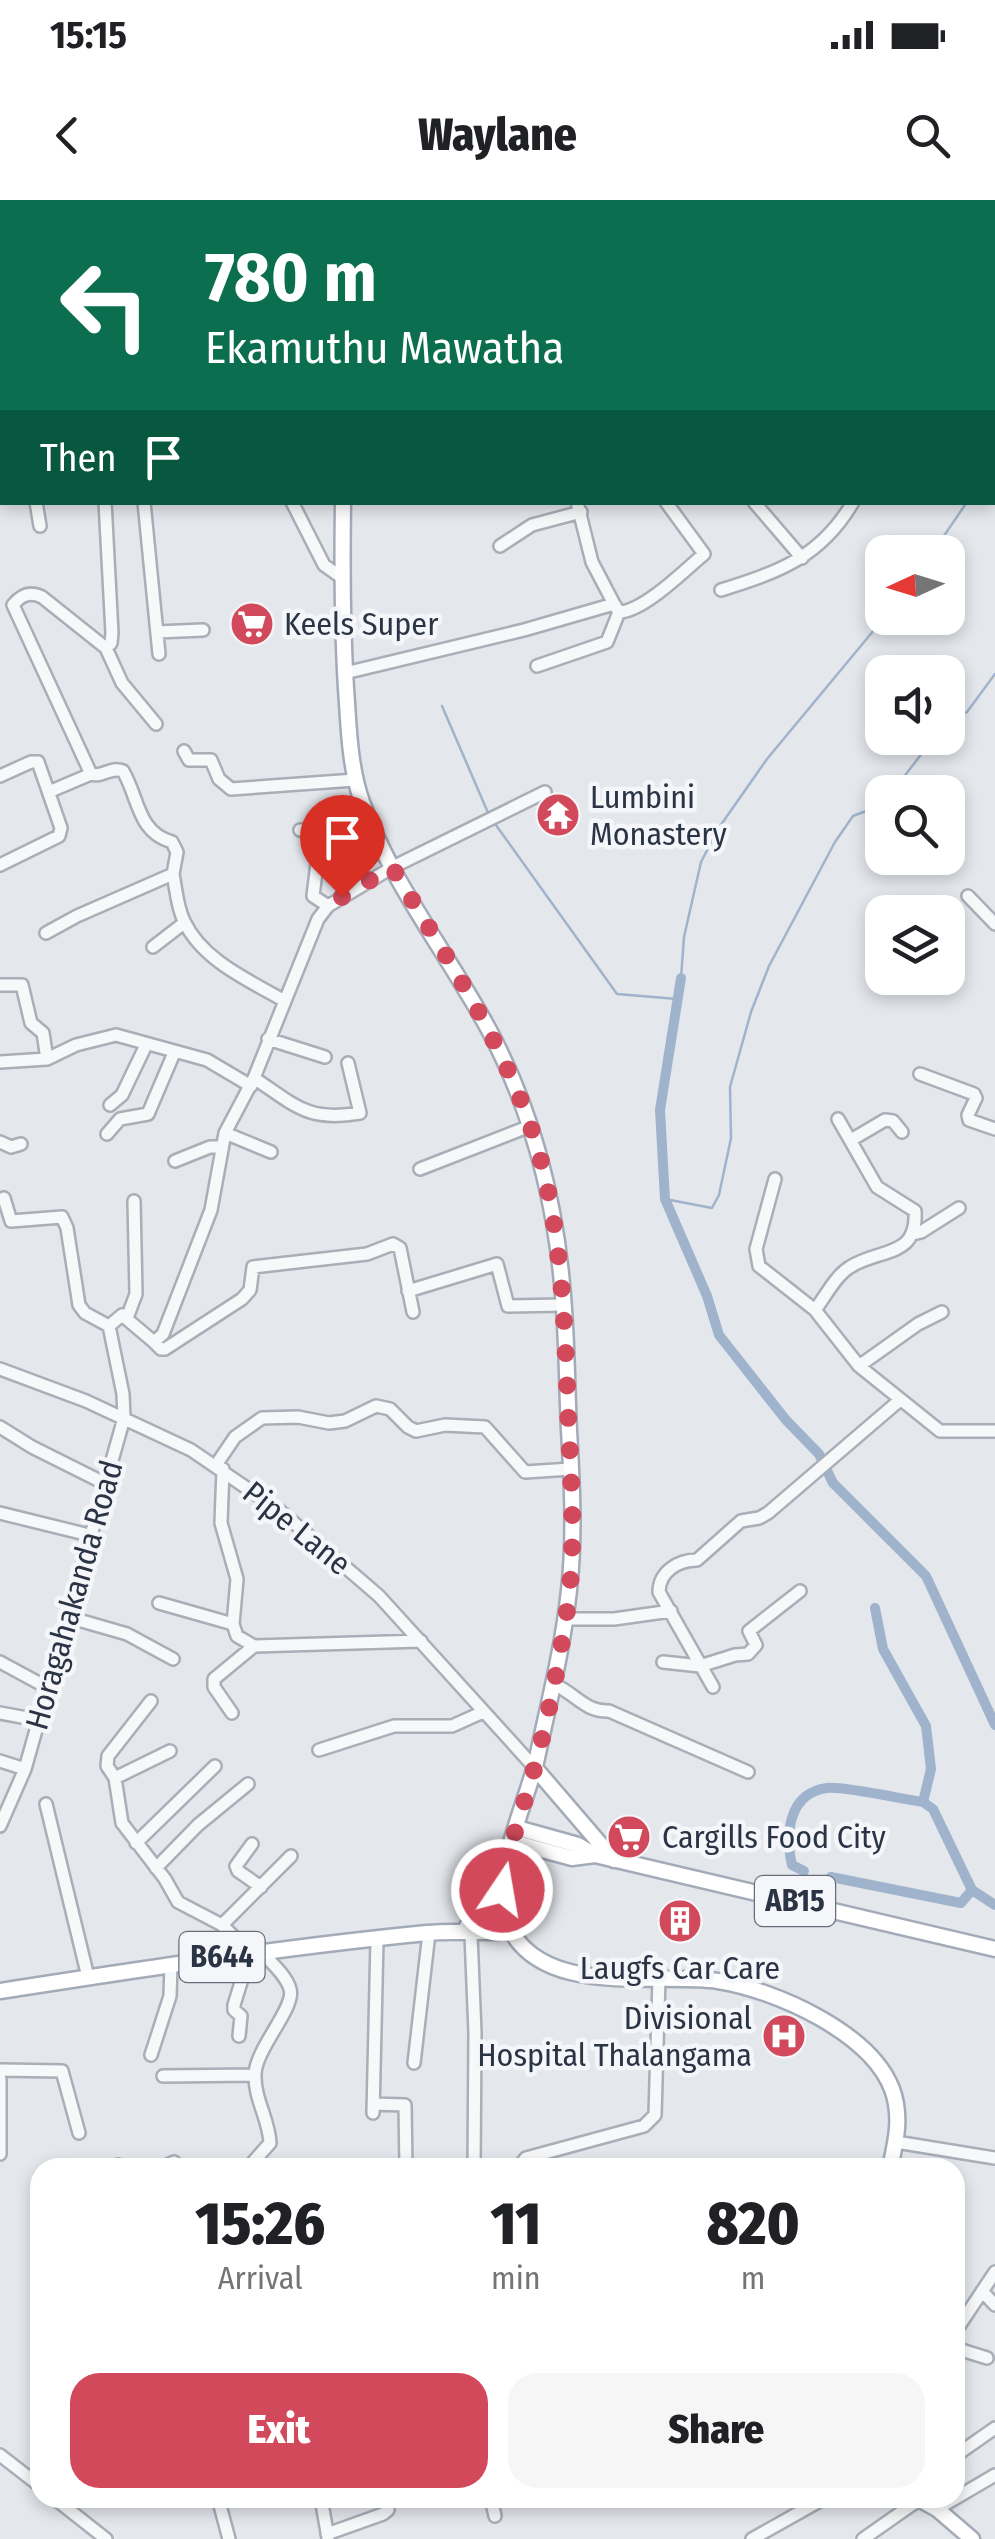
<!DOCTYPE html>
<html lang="en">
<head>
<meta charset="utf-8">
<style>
  body { margin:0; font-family:"Fira Sans Condensed",sans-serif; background:#f6f6f6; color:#202124; height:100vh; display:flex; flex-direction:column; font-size:38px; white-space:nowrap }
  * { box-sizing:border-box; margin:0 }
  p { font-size:32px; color:#757577 }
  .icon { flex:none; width:55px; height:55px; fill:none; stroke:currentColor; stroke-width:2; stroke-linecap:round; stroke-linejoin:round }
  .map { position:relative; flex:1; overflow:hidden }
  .sheet { position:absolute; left:30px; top:1958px; width:935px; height:350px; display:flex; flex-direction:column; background:#fff; border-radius:30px; box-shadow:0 5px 15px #0003 }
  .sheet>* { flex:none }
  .guide { position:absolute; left:0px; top:0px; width:995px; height:305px; box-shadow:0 5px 15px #0003; background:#0b6e4f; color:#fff; overflow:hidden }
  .needle { width:65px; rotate:266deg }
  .controls { position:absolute; left:865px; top:335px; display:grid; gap:20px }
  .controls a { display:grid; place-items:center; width:100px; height:100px; border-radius:20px; background:#fff; box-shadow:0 5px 15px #0003; font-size:50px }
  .pin { position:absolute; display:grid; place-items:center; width:85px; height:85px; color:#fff; margin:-102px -42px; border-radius:50% 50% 50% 0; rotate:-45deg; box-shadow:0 0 10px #0007 }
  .pin .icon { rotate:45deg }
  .me { position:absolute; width:110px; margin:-55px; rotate:12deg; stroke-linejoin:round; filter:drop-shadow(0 0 8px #0008) }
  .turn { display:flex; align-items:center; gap:35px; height:210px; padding:0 40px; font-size:45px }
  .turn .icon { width:130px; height:130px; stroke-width:2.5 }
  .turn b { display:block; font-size:70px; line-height:85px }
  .then { display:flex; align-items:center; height:95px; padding:0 40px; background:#0003; gap:20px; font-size:38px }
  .eta { display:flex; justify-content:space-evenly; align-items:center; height:170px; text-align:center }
  .eta b { font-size:60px; font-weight:800; line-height:70px }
  .cta { display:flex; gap:20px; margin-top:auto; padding:20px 40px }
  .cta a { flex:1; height:115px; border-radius:30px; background:#d1495b; color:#fff; font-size:40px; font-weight:800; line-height:115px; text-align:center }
  .cta a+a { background:#f6f6f6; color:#202124 }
  .status { display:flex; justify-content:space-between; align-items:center; height:70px; padding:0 50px; background:#fff; direction:ltr }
  .status svg { height:28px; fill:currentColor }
  header { display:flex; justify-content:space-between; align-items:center; height:130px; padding:0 40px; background:#fff; font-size:45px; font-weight:800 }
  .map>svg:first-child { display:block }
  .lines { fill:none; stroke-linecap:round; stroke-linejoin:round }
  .stream { stroke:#9fb4cc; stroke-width:2.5 }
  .canal { stroke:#9fb4cc; stroke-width:10 }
  .minor-casing { stroke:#a9aeb7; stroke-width:16 }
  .major-casing { stroke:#a3abb8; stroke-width:19 }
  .minor { stroke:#f7f8fa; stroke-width:11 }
  .major { stroke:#fff; stroke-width:14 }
  .route { stroke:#d1495b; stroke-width:18; stroke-dasharray:0 32.4 }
  .labels { text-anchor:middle; stroke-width:9; stroke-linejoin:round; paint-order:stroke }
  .shield { fill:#f4f6f9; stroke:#676e7b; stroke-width:2.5 }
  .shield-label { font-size:30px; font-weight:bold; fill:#2b3445 }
  .poi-label { font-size:32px; fill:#2b3445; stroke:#f4f6f9; text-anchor:start }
  .street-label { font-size:32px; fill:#2b3445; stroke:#f4f6f9 }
</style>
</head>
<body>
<div class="status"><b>15:15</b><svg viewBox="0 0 49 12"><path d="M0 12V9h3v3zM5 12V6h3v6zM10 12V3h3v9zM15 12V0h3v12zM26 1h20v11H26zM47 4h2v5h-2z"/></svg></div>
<header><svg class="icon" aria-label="back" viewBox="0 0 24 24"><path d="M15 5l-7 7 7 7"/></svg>Waylane<svg class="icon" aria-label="search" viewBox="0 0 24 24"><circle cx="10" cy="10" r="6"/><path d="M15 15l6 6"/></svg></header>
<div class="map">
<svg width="995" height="2339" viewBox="0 0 995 2339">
  <rect width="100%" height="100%" fill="#e4e7ec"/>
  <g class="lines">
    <!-- stream -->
    <path class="stream" d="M992,264l3,-3
      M933,352l34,-50
      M442,506l47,109
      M948,519l19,-7 28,-38
      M892,592l42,-54
      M493,621l124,173 60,5
      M681,778l3,-41 17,-75 17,-33 49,-70 117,-141
      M665,999l47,9 7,-13 12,-57 -1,-51 21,-75 18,-46 66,-124 18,-26 29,-11"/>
    <!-- canal -->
    <path class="canal" d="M681,778l-21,132 5,89 42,97 12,39 67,85 33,34 14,29 93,93 69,149
      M875,1408l8,41 43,77 5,43 -8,33 10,7 39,81 23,15
      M804,1671l-12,-6c-7,-30 -4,-72 35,-77 16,-2 75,11 96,14
      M831,1677l130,26 11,-13"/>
    <defs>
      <path id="minor" d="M631,0l1,2
        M664,0l2,2
        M872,0l3,2
        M37,2v-2
        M73,2v-2
        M163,2l2,-2
        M515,2l7,-2
        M726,2l3,-2
        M825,2l4,-2
        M0,104l2,9
        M0,135l2,-1
        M0,192l2,-1
        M0,283h2
        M36,302l4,24
        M105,302l7,131 -1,10 -5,5
        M144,302l15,152
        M292,302l32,63 17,12
        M577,302l15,60 22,42
        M754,302l48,56
        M500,346l32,-21 49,-13
        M721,390c58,-18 100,-33 132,-88
        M619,412c24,0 66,-42 85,-58l-38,-52
        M157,432l46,-2
        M345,473l179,-43 90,-26 5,8 -12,30 -70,24
        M184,551l5,9h22l8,19 12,10 124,-9
        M0,576l31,-14h7l23,66 -2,8 -59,29
        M51,591l40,-17
        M300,630l21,1 -8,65 15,10
        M173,674c3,15 4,33 11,47 18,39 64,59 99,79
        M968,696l27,28
        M46,733l31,-17 96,-42 4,-22 -5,-10c-35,-10 -33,-44 -49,-71 -12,-5 -21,7 -32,3l-78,-169c8,-10 17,-14 29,-8l64,51 16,35 34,41
        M153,747l31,-24
        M0,785h22l9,38 12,10 4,26
        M268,839l57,18
        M0,862l47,-3 29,-14 40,-10 91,25 44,26
        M920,874l54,20 2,4 -8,17 1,5 26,9
        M254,878c42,28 54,44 106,35l-12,-50
        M110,905l12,-10 24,-50
        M838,919l39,68 38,24c3,47 -35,37 -65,56 -14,8 -25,30 -35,43l44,56 81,65h55
        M225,933l46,19
        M107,934l13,-15 28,-5 26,-61
        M851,940l34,-20 8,1 9,11
        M0,942l11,5 10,-3
        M175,961l35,-14h10
        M420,969l110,-43
        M775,979l-19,70 3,17 56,44
        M4,998l7,23 51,-4 5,11 12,77 6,8 24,13
        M913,1034l8,-2 38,-24
        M408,1091l89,-27 11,42 56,-1
        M127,1118l9,-24 -2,-93
        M154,1142l7,7h4l77,-50 8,-9 3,-23 114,-13 26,-10 7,4 13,64
        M859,1166l59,-42 24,-12
        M0,1169l86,32 105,49 88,60 100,86 156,172
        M0,1227l32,20 74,37
        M216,1265l19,-28 27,-19 36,-1 31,6 16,-2 31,-15 14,3 18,18 8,4 29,-6 40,2 40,45 46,-3
        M223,1269l-2,54 16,56 -4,45 4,12 17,10
        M0,1313l89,22
        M159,1403l74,21
        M68,1417l59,17 46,25
        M566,1419h48l57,-8
        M0,1462l48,26
        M663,1462l37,4 35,-11 13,-1 8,-9 -7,-14 51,-40
        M553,1484c21,8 31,28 56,27l139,61
        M713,1487l-54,-95c0,-20 19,-32 38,-32l44,-39 18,-3 9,-5 132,-113
        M151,1501l-43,55 -1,10 8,12 7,45 43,56 13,23 44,23 28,28 -16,52v5l7,6 -2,20
        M0,1513l38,7
        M232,1513l-18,-26v-8l40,-33 167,-5
        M319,1550l75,-24h58l31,-14
        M0,1561l25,8
        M115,1578l55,-27
        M46,1604l42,173
        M0,1626l25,-57 99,-351 -1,-24 -14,-68 13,-11 32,27 9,-8 48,-124 14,-77 29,-55 64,-159 10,-13 65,-39 152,-75
        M136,1643l79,-77
        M252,1644l-16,22 2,5 23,16
        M156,1668l42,-43 50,-41
        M222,1725l69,-69
        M471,1735l4,98 -1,135
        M151,1855l19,-59 1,-31
        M414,1863l15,-130
        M0,1870l62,1 17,62
        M163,1876l92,-1
        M0,1879v75
        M373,1904l32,1 1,63
        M373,1913l4,-173
        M896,1942l99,16
        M118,1965l8,3
        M161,1968l13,-6 7,6
        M248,1968l22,-25c-1,-24 -16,-44 -15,-69 1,-26 41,-67 35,-85 -4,-14 -19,-26 -28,-37
        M518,1968l8,-10 118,-32 11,-11 4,-137
        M982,2091l13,14
        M955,2132l40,-60
        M955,2148l32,10
        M0,2255l40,31
        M955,2256l40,-28
        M54,2298l52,41
        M218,2298l11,41
        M321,2298l7,40
        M491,2298l4,18
        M937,2309l58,-34
        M327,2334l56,-20 5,-4v-12
        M752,2339l73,-41
        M863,2339l57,-40"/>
      <path id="major" d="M325,0v2
        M343,302c-1,68 -1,134 4,201 2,33 4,68 15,99 30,82 86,152 127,228 46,86 69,183 75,279 3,40 3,81 5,121 3,53 6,107 0,160 -6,57 -20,112 -32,168 -10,45 -49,122 -30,165 33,76 148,49 211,58 57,9 152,51 174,108 10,27 4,52 -2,79
        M535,1568l79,92
        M517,1628l61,17 17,10 400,94
        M513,1642l59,16 23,-3
        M467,1726l22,-13 11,-26
        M0,1791c142,-22 284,-44 427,-58 28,-3 55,1 84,-2
        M917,2298l20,11 35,30"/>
    </defs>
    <!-- minor casing -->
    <use href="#minor" class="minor-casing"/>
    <!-- major casing -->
    <use href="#major" class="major-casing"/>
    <!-- minor -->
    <use href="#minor" class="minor"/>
    <!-- major -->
    <use href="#major" class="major"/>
  </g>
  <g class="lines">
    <!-- route -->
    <path class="route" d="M342,697l50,-30c54,90 116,180 146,283 24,85 27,174 30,263 3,68 9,137 -2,204 -8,52 -19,106 -33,156 -11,39 -26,77 -31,117"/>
  </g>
  <!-- icons -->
  <defs>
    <symbol id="supermarket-disc" viewBox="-11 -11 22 22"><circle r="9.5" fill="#d1495b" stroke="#f4f6f9"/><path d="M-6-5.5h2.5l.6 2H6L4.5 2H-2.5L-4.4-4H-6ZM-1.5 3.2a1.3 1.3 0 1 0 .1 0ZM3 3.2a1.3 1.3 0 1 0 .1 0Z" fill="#fff"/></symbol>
    <symbol id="temple-disc" viewBox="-11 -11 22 22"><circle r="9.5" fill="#d1495b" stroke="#f4f6f9"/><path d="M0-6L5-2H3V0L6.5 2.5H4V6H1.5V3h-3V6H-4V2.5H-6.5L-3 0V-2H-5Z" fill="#fff"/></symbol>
    <symbol id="building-disc" viewBox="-11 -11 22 22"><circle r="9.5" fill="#d1495b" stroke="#f4f6f9"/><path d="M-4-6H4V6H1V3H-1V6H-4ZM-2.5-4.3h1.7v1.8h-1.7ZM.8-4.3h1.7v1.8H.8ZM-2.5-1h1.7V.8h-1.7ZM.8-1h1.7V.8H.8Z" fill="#fff"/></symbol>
    <symbol id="hospital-disc" viewBox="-11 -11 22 22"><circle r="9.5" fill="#d1495b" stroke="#f4f6f9"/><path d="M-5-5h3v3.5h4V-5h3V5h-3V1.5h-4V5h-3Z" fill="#fff"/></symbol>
  </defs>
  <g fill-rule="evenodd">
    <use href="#supermarket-disc" x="227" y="399" width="50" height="50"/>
    <use href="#temple-disc" x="533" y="590" width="50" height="50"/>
    <use href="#supermarket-disc" x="604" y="1612" width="50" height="50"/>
    <use href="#building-disc" x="655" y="1696" width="50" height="50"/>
    <use href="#hospital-disc" x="759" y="1811" width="50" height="50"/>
  </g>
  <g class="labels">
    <!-- shield labels -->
    <g class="shield">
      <rect x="755" y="1676" width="80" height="50" rx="8"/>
      <rect x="179.5" y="1732" width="85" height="50" rx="8"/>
    </g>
    <g class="shield-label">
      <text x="795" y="1711">AB15</text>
      <text x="222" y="1767">B644</text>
    </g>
    <!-- poi labels -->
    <g class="poi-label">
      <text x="284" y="435">Keels Super</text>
      <text x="590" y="608">Lumbini<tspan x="590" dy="37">Monastery</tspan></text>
      <text x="662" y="1648">Cargills Food City</text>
      <text x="680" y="1779" text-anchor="middle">Laugfs Car Care</text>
      <text x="752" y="1829" text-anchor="end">Divisional<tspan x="752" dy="37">Hospital Thalangama</tspan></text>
    </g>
    <!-- street labels -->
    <g class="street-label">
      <text transform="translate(297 1328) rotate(39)" y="11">Pipe Lane</text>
      <text transform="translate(74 1395) rotate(-74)" y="11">Horagahakanda Road</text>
    </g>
  </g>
</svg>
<div class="controls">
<a><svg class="needle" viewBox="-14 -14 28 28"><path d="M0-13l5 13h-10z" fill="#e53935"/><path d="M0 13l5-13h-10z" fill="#757577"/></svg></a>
<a><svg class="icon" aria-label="sound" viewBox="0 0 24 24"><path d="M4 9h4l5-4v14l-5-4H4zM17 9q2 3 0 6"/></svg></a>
<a><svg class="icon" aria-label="search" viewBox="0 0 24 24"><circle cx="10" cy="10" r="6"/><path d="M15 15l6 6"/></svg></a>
<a><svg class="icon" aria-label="layers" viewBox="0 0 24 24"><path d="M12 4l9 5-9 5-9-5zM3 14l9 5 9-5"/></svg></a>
</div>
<div class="pin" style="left:342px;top:697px;background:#d93025"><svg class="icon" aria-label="arrive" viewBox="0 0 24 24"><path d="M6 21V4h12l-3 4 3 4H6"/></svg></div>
<svg class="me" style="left:502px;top:1690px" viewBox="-20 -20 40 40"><circle r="17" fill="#d1495b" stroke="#fff" stroke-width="3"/><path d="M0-11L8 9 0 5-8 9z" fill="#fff"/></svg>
<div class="guide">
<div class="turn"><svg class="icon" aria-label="left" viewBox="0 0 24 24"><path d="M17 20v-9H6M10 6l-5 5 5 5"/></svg><div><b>780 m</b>Ekamuthu Mawatha</div></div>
<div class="then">Then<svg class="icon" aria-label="arrive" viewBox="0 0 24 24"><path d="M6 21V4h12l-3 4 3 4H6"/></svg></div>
</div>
<section class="sheet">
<div class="eta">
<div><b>15:26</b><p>Arrival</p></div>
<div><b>11</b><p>min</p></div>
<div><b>820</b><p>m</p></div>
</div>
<div class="cta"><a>Exit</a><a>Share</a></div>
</section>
</div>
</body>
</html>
